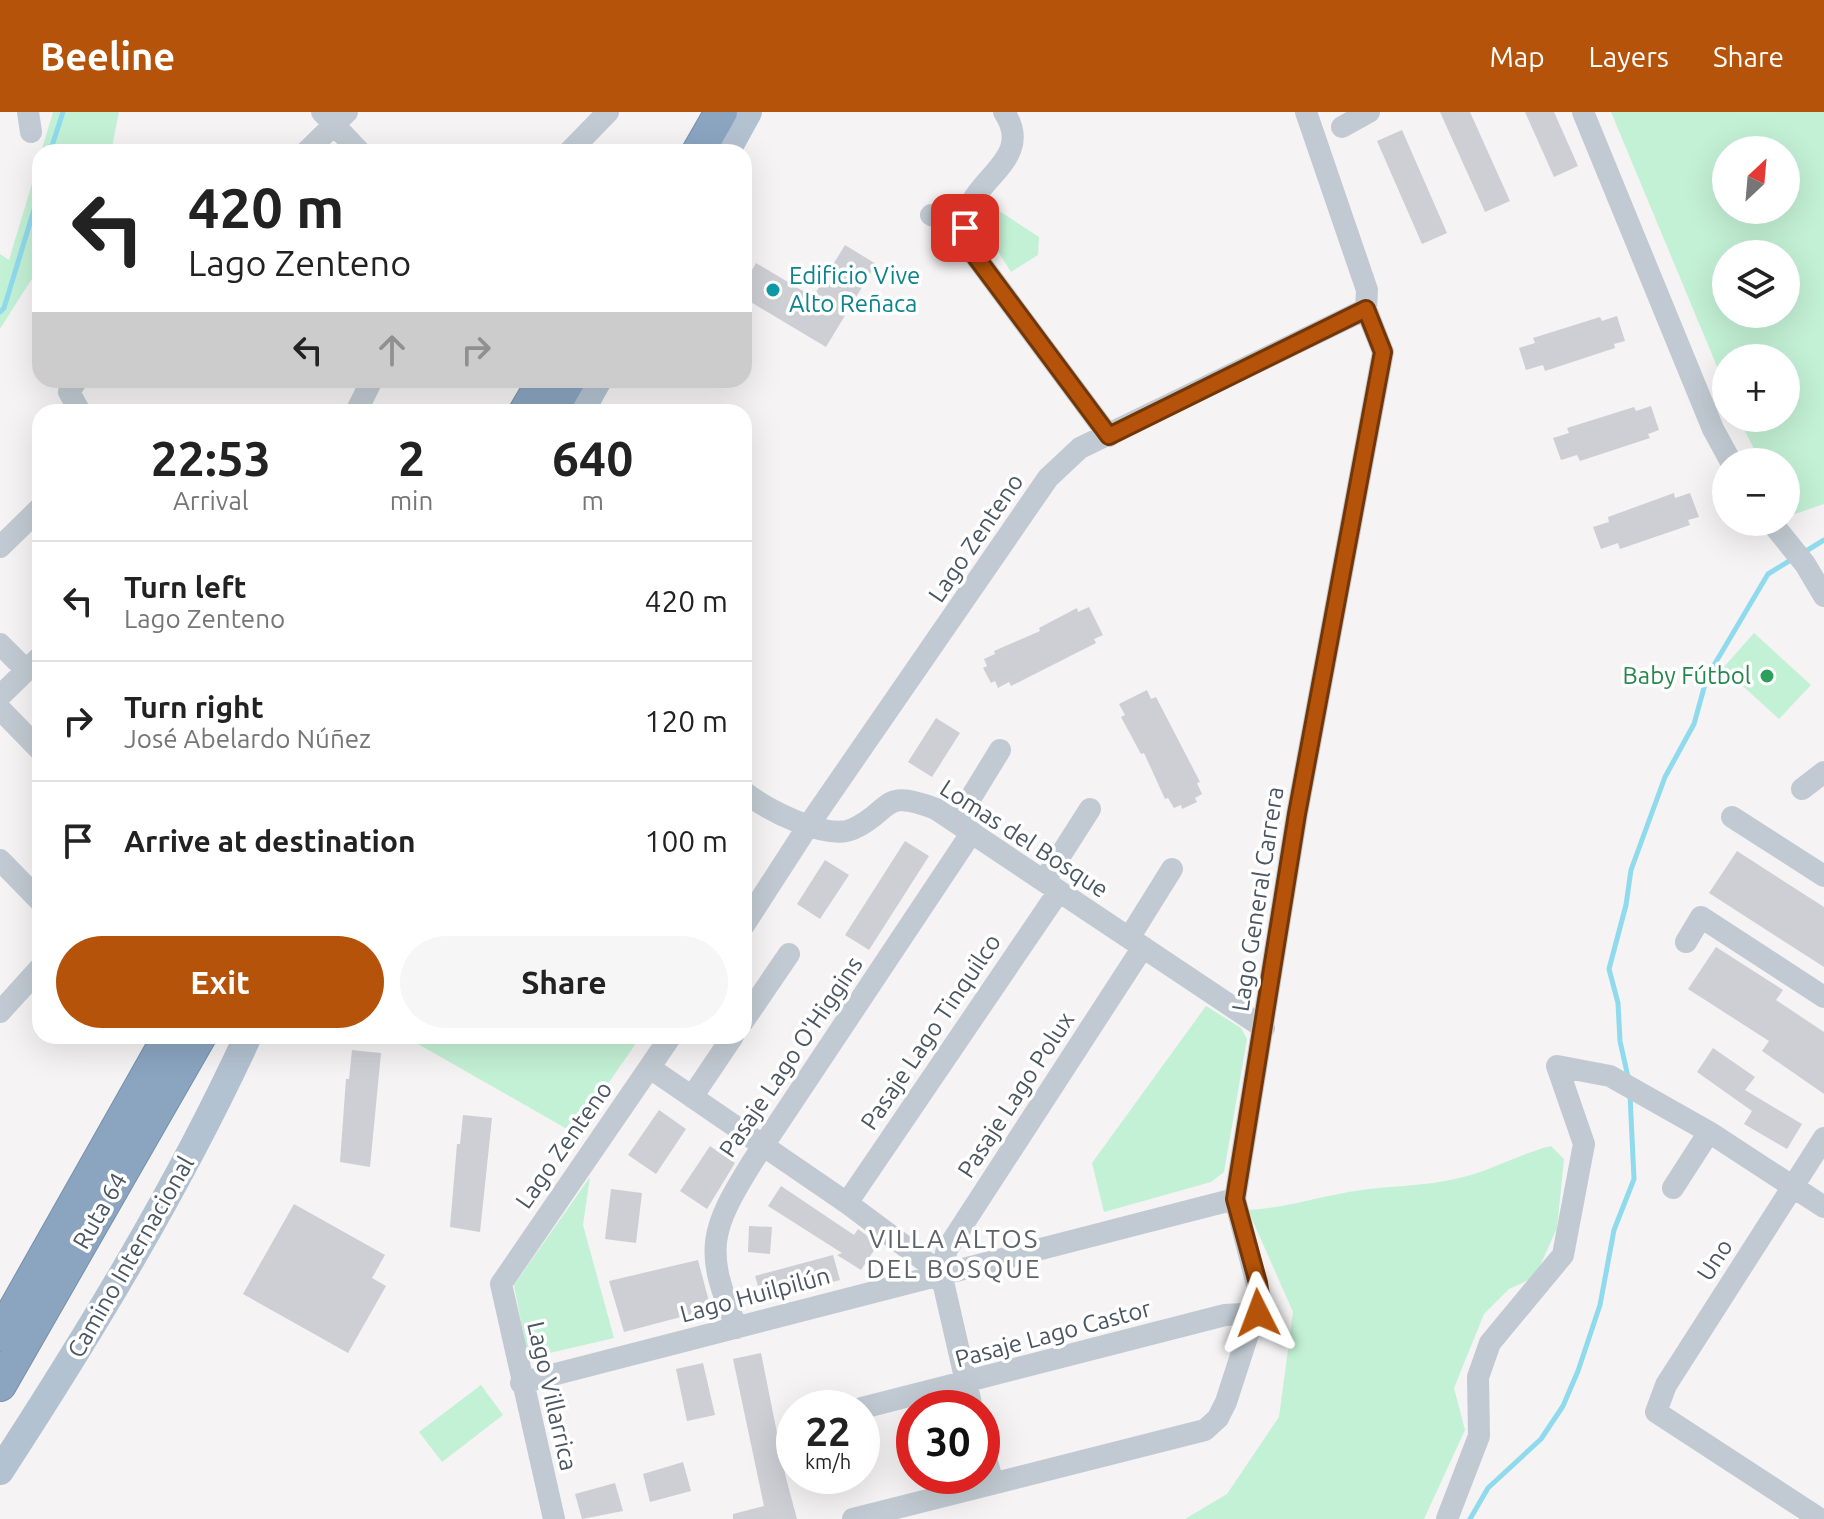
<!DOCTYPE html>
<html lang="en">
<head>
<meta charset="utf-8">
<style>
  body { margin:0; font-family:Ubuntu,sans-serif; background:#f6f6f6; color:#222; height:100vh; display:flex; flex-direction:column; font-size:30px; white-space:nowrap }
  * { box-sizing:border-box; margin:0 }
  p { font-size:26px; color:#767676 }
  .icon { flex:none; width:44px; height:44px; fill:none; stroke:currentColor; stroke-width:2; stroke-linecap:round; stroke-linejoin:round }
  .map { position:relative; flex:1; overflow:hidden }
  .sheet { position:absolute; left:32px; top:292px; width:720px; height:640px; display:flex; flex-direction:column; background:#fff; border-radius:24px; box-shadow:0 8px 32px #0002 }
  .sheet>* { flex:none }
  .guide { position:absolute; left:32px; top:32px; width:720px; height:244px; border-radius:24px; box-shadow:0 8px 32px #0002; background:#fff; color:#222; overflow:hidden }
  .needle { width:52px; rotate:26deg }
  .buttons { position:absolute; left:1712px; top:24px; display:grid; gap:16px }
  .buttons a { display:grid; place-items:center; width:88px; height:88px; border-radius:50%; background:#fff; box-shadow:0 8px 32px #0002; font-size:40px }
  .speed { position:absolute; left:776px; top:1278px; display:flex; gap:16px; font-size:40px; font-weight:700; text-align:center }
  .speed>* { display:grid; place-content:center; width:104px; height:104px; border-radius:50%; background:#fff; box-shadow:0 8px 32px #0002; line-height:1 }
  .speed small { font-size:20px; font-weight:400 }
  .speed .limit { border:12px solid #d22; background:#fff; color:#111 }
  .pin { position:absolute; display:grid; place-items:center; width:68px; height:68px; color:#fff; margin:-34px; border-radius:16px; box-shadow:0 4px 12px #0006 }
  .me { position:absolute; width:88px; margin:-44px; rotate:357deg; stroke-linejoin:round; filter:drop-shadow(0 0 6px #0008) }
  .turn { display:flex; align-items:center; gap:28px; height:168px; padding:0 24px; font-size:36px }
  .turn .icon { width:104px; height:104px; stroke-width:2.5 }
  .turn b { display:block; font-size:56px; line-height:68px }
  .lanes { display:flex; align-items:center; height:76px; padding:0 24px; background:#0003; justify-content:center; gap:40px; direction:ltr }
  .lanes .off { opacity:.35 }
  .eta { display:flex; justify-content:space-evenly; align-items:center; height:136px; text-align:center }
  .eta b { font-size:48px; font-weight:700; line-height:56px }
  .button { display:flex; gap:16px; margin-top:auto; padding:16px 24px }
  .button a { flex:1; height:92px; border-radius:48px; background:#b45309; color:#fff; font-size:32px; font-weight:700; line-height:92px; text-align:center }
  .button a+a { background:#f6f6f6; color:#222 }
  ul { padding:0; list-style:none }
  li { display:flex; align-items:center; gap:24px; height:120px; padding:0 24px; border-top:2px solid #e0e0e0 }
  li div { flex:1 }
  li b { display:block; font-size:30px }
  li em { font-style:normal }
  header { display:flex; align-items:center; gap:48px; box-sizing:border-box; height:112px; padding:0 40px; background:#b45309; color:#fff }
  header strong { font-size:38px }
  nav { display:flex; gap:44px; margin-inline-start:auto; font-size:28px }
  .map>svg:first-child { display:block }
  .green { fill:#c3f1d5; fill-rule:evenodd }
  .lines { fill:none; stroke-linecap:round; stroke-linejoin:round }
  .stream { stroke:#90daee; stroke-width:5 }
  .building { fill:#cdcfd5 }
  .highway-casing { stroke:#7690ad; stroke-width:34 }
  .minor { stroke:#c1cad2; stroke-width:22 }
  .major { stroke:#b3c2d1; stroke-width:28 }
  .highway { stroke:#8ba5c1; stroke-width:32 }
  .route-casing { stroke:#753606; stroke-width:20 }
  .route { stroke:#b45309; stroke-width:14 }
  .culture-dot { fill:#0f9aa8; stroke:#fff; stroke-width:3 }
  .leisure-dot { fill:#2e9e5b; stroke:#fff; stroke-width:3 }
  .labels { text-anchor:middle; stroke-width:7; stroke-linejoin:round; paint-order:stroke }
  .culture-label { font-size:24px; fill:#0d838f; stroke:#fff; text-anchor:start }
  .street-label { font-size:24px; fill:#4a5661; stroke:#fff }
  .leisure-label { font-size:24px; fill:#27864d; stroke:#fff; text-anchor:end }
  .neighbourhood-label { font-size:26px; letter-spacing:2px; fill:#5f6368; stroke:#fff }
</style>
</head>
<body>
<header>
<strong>Beeline</strong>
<nav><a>Map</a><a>Layers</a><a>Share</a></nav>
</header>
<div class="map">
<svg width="1824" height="1407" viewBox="0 0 1824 1407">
  <rect width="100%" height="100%" fill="#f5f3f3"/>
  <!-- green -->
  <path class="green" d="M53,0h66l-8,40h-70z
    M1611,0h213v392l-32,11 -6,-11v-42h-25l-23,-44h48v-60h-60v30zM1726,38h60v60h-60zM1726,142h60v60h-60z
    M40,45v121l-9,2 -31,49v-75l9,6z
    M981,87l58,38 -1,18 -27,17 -35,-55z
    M1754,521l57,52 -32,34 -56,-51z
    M1206,894l35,22 6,11 -23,133 -13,10 -107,30 -12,-49z
    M404,924h237l-67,97z
    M1551,1034l13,13 -7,69 -22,49 -26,12 -25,25 -30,74 11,42 -41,89h-239l42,-25 52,-77 14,-105 -45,-102c41,-2 75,-15 114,-20 38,-5 73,-4 109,-15 28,-9 52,-22 80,-29z
    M590,1065l-7,48 31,113 -86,20 -14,-73z
    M481,1273l22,30 -61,47 -23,-30z"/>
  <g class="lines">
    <!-- stream -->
    <path class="stream" d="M50,40l13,-40
      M0,200l4,-4 36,-118
      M1803,441l21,-13
      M1628,965l-8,-36 -2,-38 -9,-34 17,-64 5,-35 34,-93 29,-53 13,-47 61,-103 26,-16
      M1470,1407l18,-31 53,-49 22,-33 15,-35 22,-66 14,-75 20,-51 -4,-84"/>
  </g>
  <!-- building -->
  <path class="building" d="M1440,0h30l40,89 -25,11z
    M1525,0h29l24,54 -24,11z
    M1402,18l45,103 -25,11 -45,-103z
    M845,133l31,19 -50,83 -82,-49v-14l12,-21 57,34z
    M1617,204l8,25 -11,3 1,4 -70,23 -2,-6 -17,5 -7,-22 16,-5 -2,-5 67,-21 2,4z
    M1651,294l8,24 -11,4 2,4 -70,23 -3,-6 -16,5 -8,-22 16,-5 -2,-5 67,-21 2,4z
    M1674,381l1,5 15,-5 9,24 -11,3 2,5 -70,24 -2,-6 -17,6 -8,-22 16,-5 -1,-5z
    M1089,495l14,28 -9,4 2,4 -85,43 -2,-4 -11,6 -3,-7 -4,2 -8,-15 4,-2 -3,-7 11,-5 -1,-3 46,-20 -1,-3 38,-20 1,4z
    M1147,578l4,9 5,-2 44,85 -3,1 5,11 -7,4 2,4 -15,7 -1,-4 -7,3 -6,-10 -3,1 -21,-46 -3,1 -20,-37 4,-2 -6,-11z
    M936,606l24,15 -28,44 -24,-15z
    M905,729l24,15 -60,94 -24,-15z
    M1737,739l87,56v60l-115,-74z
    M825,748l24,15 -29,44 -23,-15z
    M1716,835l67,43 -7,10 48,32v62l-62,-43 7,-10 -81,-52z
    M1713,936l42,29 -10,13 57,34 -15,25 -43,-25 8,-13 -55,-39z
    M352,938l29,3 -11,114 -30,-5 6,-83h3z
    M659,998l27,19 -30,45 -28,-19z
    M463,1003l29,3 -12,114 -30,-5 7,-83h3z
    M710,1034l25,17 -28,46 -27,-18z
    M781,1074l73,49 4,-6 20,15 -17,26 -24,-15 5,-2 -74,-47z
    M611,1077l31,4 -6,50 -31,-4z
    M294,1092l91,51 -13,23 14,8 -38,67 -105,-59z
    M749,1114l23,1 -2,27 -22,-2z
    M833,1143l7,25 -37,10 -1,-5 -41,11 -6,-20z
    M698,1148l13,49 -87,23 -15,-51z
    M761,1241l25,125 11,41h-64v-5l31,-8 -31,-147z
    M703,1251l12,52 -28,6 -11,-52z
    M683,1350l8,29 -41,11 -7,-28z
    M615,1371l8,28 -41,8 -7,-25z"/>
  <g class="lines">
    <defs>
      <path id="highway" d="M698,40l23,-40
        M525,300l19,-32
        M551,300l18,-32
        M0,1223l169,-299
        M0,1273l200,-349"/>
    </defs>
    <!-- highway casing -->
    <use href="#highway" class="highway-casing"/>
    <!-- minor -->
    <path class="minor" d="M28,0l3,20
      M322,0l38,40
      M1004,0c40,60 -72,73 -28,145l133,179
      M1583,0l130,317 18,33
      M1342,15l27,-15
      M306,40l41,-40
      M569,40l39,-40
      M931,103l34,13
      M77,268l-8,12 11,20
      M356,300l16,-32
      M1771,410l34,42 19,32
      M0,435l40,-39
      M0,532l26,26
      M0,584l40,-39
      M0,597l40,41
      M1802,677l22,-17
      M744,680c22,17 82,49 109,37 40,-18 27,-42 83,-20l328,219
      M1732,705l92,59
      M956,710l44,-72
      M0,748l40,41
      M1044,769l46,-72
      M744,813l64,-99 240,-348 32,-30 286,-139
      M1129,826l43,-69
      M1686,830l15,-25 123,80
      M0,900l40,-44
      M744,908l45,-66
      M650,956l197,135 94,70 31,135
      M692,985l41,-61
      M1673,1076l36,-56
      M847,1091l212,-312
      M941,1161l6,-24 196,-302
      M737,1216c-34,-78 -27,-98 16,-167l219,-329
      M521,1271l714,-184
      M862,1296l363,-93 33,-2
      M982,1332l11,39
      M554,1407l-53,-235 170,-248
      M853,1407l352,-89 13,-12 8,-16 34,-105 -25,-98 62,-385 86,-462 -17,-43 1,-19 -61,-178
      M1447,1407l32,-83 -1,-59 12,-34 73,-88 21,-111 -27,-78 53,10 99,56 115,75
      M1820,1407l-164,-107 10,-27 158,-247"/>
    <!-- major -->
    <path class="major" d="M726,40l22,-40
      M580,300l18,-32
      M0,1359c91,-140 178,-283 248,-435"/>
    <!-- highway -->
    <use href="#highway" class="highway"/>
  </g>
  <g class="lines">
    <defs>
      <path id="route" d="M965,116l11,29 133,179 257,-127 17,43 -86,462 -62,385 23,84 2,14 -2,16"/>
    </defs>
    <!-- route casing -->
    <use href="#route" class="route-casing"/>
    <!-- route -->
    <use href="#route" class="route"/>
  </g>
  <!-- markers -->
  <circle class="culture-dot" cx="773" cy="178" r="8"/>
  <circle class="leisure-dot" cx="1767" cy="564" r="8"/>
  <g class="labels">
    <!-- culture labels -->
    <g class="culture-label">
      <text x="789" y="172">Edificio Vive<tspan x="789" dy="28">Alto Reñaca</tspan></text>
    </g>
    <!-- street labels -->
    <g class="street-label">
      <text transform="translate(976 426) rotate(-56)" y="8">Lago Zenteno</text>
      <text transform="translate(1024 727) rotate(33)" y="8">Lomas del Bosque</text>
      <text transform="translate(1258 787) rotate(-81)" y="8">Lago General Carrera</text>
      <text transform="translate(931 920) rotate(-56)" y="8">Pasaje Lago Tinquilco</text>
      <text transform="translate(791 945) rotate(-56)" y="8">Pasaje Lago O'Higgins</text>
      <text transform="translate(1016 983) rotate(-57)" y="8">Pasaje Lago Polux</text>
      <text transform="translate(564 1033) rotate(-55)" y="8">Lago Zenteno</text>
      <text transform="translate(100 1099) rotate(-60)" y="8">Ruta 64</text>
      <text transform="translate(131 1145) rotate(-60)" y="8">Camino Internacional</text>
      <text transform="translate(1715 1148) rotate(-57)" y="8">Uno</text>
      <text transform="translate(755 1183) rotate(-15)" y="8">Lago Huilpilún</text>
      <text transform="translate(1053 1222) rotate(-15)" y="8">Pasaje Lago Castor</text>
      <text transform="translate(552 1284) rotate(77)" y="8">Lago Villarrica</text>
    </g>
    <!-- leisure labels -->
    <g class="leisure-label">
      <text x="1751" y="572">Baby Fútbol</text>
    </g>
    <!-- neighbourhood labels -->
    <g class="neighbourhood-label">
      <text x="954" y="1136">VILLA ALTOS<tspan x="954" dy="30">DEL BOSQUE</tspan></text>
    </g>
  </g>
</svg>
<div class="buttons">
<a><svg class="needle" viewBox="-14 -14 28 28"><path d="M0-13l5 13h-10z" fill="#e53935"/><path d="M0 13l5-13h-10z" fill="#767676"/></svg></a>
<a><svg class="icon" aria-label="layers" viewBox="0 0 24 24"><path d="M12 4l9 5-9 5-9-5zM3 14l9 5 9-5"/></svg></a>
<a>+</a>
<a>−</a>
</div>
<div class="speed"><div>22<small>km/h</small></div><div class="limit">30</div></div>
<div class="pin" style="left:965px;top:116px;background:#d93025"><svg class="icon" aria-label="arrive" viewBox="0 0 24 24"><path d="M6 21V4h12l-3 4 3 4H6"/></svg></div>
<svg class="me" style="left:1258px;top:1201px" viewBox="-20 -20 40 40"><path d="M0-17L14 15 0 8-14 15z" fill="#b45309" stroke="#fff" stroke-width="4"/></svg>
<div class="guide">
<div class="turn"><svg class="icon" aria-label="left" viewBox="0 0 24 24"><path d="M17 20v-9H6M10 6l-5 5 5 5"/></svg><div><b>420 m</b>Lago Zenteno</div></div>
<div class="lanes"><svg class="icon" aria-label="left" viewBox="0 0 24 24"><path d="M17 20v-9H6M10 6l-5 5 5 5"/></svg><svg class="icon off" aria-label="ahead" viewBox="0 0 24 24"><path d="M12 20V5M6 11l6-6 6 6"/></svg><svg class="icon off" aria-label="right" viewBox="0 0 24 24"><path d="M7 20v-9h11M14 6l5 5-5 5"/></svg></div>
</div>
<section class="sheet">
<div class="eta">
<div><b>22:53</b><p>Arrival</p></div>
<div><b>2</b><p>min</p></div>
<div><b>640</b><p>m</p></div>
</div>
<ul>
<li><svg class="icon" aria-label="left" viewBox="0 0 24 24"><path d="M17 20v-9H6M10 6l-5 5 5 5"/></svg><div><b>Turn left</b><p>Lago Zenteno</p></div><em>420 m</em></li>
<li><svg class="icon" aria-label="right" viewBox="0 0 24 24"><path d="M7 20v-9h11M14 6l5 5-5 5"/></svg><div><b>Turn right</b><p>José Abelardo Núñez</p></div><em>120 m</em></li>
<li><svg class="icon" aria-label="arrive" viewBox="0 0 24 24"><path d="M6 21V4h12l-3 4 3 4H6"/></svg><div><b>Arrive at destination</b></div><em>100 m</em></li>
</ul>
<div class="button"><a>Exit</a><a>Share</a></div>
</section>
</div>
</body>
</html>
